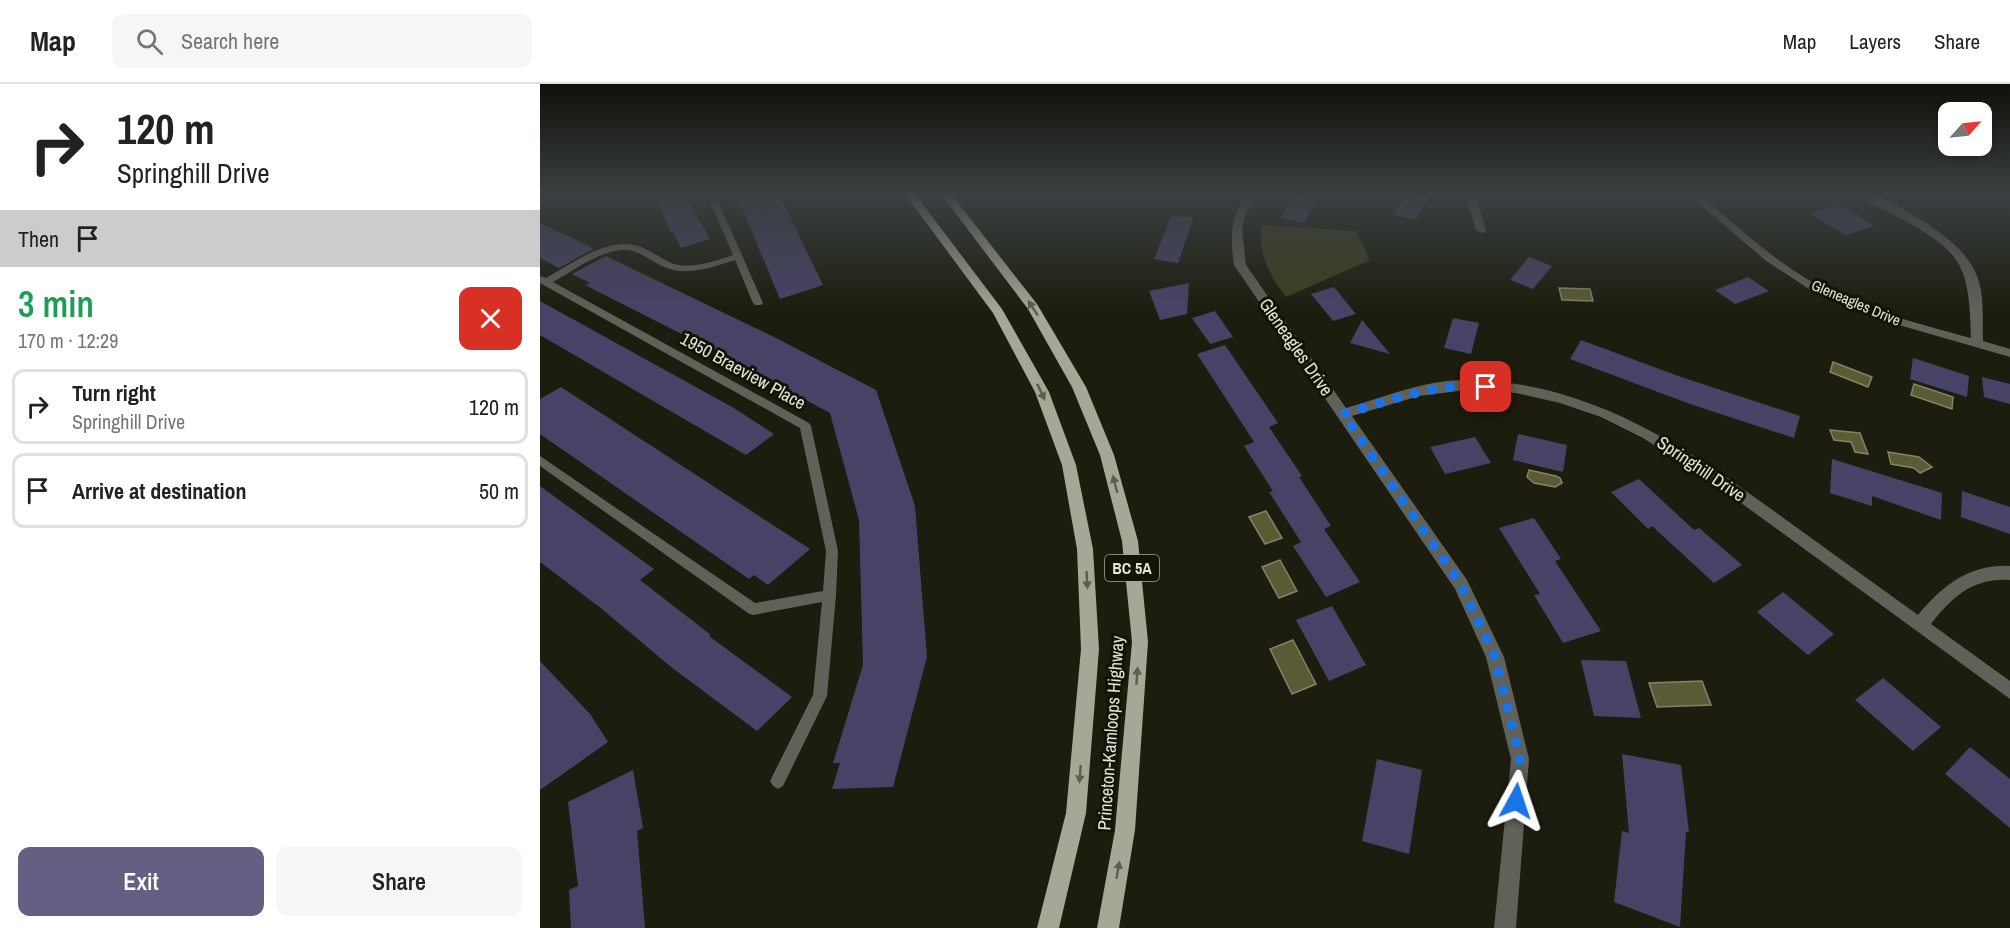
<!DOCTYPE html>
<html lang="en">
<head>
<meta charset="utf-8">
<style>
  body { margin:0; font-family:"Archivo Narrow",sans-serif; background:#f6f6f6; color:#222; height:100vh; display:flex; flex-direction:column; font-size:22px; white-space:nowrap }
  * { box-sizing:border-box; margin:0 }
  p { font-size:20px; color:#767676 }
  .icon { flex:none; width:33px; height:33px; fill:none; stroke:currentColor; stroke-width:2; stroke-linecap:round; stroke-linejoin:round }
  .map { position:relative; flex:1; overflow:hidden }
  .details { display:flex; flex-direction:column; background:#fff; width:540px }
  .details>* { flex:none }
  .top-card { background:#fff; color:#222; overflow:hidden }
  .needle { width:39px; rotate:63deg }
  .buttons { position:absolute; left:1398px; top:18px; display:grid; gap:12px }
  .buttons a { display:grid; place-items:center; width:54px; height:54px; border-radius:12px; background:#fff; box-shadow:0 3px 9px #0003; font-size:30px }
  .pin { position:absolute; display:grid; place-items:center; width:51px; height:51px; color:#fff; margin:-26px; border-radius:12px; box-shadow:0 3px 9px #0006 }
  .me { position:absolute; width:66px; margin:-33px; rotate:5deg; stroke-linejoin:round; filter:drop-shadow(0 0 4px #0008) }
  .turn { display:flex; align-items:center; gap:21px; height:126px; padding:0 18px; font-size:27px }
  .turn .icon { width:78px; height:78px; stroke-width:2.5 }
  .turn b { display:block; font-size:42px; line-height:51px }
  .then { display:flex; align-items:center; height:57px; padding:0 18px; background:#0003; gap:12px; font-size:22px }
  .round { display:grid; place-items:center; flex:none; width:63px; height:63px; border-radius:12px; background:#f6f6f6 }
  .headline { display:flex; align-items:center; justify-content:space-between; height:102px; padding:0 18px }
  h1 { font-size:36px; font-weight:600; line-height:45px; color:#1e9e55 }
  .primary-button { display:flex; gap:12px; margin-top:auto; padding:12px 18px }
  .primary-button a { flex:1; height:69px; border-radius:12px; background:#646083; color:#fff; font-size:24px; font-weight:600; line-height:69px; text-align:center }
  .primary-button a+a { background:#f6f6f6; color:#222 }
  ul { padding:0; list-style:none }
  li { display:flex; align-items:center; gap:18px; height:75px; margin:0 12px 9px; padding:0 6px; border:3px solid #e0e0e0; border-radius:12px }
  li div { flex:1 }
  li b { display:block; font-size:22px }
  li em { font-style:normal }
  header { display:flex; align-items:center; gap:36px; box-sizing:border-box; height:84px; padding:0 30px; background:#fff; border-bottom:2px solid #e0e0e0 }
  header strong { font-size:28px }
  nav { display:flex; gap:33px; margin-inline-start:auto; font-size:21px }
  .search { width:420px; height:54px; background:#f6f6f6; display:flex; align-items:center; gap:15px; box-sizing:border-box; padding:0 21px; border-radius:12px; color:#767676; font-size:22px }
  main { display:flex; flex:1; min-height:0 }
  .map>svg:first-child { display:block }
  .green { fill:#3e3f1c }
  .water { fill:#5a5b34; stroke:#838466; stroke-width:1.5 }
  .building { fill:#474367 }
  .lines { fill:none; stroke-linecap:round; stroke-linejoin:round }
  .service { fill:#606159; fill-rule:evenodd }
  .minor { fill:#606159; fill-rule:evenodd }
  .primary { fill:#a6a796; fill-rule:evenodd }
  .oneway { fill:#5c5e4e }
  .route { stroke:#1a73e8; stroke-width:10; stroke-dasharray:0 18 }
  .labels { text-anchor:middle; stroke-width:6; stroke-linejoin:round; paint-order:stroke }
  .far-street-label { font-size:15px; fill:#e3e4da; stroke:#131406 }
  .shield { fill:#131406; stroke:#a5a69a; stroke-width:1.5 }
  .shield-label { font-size:16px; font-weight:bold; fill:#e3e4da }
  .street-label { font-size:18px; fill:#e3e4da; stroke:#131406 }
</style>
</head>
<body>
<header>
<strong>Map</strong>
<div class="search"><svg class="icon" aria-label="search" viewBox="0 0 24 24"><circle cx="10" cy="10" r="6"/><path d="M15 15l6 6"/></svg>Search here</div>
<nav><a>Map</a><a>Layers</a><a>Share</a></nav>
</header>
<main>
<section class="details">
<div class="top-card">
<div class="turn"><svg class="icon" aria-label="right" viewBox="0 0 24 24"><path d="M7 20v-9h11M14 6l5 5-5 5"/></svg><div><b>120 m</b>Springhill Drive</div></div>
<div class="then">Then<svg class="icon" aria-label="arrive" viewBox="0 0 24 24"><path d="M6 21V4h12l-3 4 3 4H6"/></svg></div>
</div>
<div class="headline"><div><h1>3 min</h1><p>170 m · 12:29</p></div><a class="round" style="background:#d93025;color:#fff"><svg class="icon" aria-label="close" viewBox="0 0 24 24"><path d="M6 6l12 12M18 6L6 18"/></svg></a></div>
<ul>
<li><svg class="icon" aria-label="right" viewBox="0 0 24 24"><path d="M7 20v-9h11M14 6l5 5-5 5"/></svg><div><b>Turn right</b><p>Springhill Drive</p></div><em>120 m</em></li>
<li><svg class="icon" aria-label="arrive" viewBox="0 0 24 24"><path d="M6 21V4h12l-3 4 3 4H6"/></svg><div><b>Arrive at destination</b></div><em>50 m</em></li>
</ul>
<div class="primary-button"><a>Exit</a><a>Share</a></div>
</section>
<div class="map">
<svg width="1470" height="844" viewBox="0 0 1470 844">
  <rect width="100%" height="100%" fill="#1c1d0e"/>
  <!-- green -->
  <path class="green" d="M721,141l95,6 14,29 -84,37c-17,-22 -28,-44 -25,-72z"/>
  <!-- water -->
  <path class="water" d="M1019,204l31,1 3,12 -31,-1z
    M1293,278l39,15 -4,10 -38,-15z
    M1374,300l39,13 -1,12 -41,-14z
    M1290,346l30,3 8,21 -13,-2 -4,-10 -17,-2z
    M1348,368l31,5 13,10 -12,6 -6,-5 -23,-4z
    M989,386l27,6 4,2 2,5 -7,4 -21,-4 -7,-6z
    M726,427l16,27 -17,6 -16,-27z
    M740,476l17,31 -18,7 -17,-31z
    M753,556l23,44 -24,10 -22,-45z
    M1162,597l9,24 -54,2 -8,-24z"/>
  <!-- building -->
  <path class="building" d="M114,110h31l25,45 -29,9 -8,-16 -2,1z
    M196,110h43l44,91 -43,14z
    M866,110l22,5 -12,21 -23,-5z
    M754,112l22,4 -12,23 -23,-5z
    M1299,120l35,22 -28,9 -36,-21z
    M631,132l23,1 -16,46 -24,-4z
    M0,139l49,23 4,3 -34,19 -19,-10z
    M66,172l170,82 100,52 39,116 12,151 -34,130 -61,2 8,-26h-7l30,-98 -4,-145 -29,-107 -107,-58 -138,-70 5,-2 -18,-9z
    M989,173l23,9 -19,23 -23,-9z
    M1208,193l21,14 -34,13 -20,-14z
    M649,199l-2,31 -27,6 -11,-29z
    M794,203l22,27 -23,7 -22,-27z
    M0,217l192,106 42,27 -28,21 -206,-120z
    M675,227l18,26 -23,7 -18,-26z
    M913,234l26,5 -8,31 -27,-6z
    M822,236l28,34 -40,-11z
    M1041,256l100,37 119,39 -6,22 -104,-34 -120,-45z
    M685,261l53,78 -9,4 33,49 -3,1 32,49 -7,3 36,53 -34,15 -33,-51 8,-4 -32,-50 4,-1 -29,-45 10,-4 -57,-88z
    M1373,274l56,18 -2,21 -57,-18z
    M1442,293l28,7v20l-26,-7z
    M21,303l215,140 34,22 -42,36 -14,-10 -5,4 -209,-145v-35z
    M978,350l49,11 -4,27 -50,-12z
    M935,353l16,26 -46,11 -15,-27z
    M1292,375l110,34 -1,27 -69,-24v10l-42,-13z
    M1099,395l55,51 5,-2 43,37 -28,18 -62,-57 -4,3 -37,-37z
    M0,402l114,83 -14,11 71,55 -2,1 83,61 -35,34 -86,-64 -69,-58 -62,-47z
    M1422,407l48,16v27l-49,-17z
    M994,434l27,41 -6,2 46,70 -38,12 -29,-48 6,-1 -41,-66z
    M1243,508l51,42 -26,21 -51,-43z
    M792,522l34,59 -37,16 -33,-61z
    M1041,576l45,1 15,57 -47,-2z
    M0,577l50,53 18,28 -68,48z
    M1343,594l58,49 -28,24 -58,-51z
    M1430,663l40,32v49l-65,-54z
    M1082,670l59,11 8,67h-3l-6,95 -66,-25 8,-71 7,2z
    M837,675l45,11 -13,84 -47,-13z
    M93,686l10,58 -6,3 8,97h-74l-2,-38 9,-4 -10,-84z"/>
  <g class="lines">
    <!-- service -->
    <path class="service" d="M167,110h8l48,109 -2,2h-6l-2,-2 -18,-43c-22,7 -46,16 -68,8 -17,-6 -28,-20 -47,-18 -24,3 -47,21 -67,32l256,141 2,3 27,125 -2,44 -9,101 -44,90 -5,3 -5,-3 -3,-5 43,-86 9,-93 -69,13 -5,-2 -208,-147v-10l215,147 68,-12 3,-40 -26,-123 -260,-145v-7l6,2c24,-13 52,-35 81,-34 17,1 28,11 42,18 20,9 45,-1 64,-7z"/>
    <!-- minor -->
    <path class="minor" d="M706,110h10l-10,19 -4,15 4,37 100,143c39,-11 78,-28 119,-28 126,0 227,71 324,142 43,31 86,62 129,93 25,-30 52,-51 92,-49v14c-37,-2 -57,16 -79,44l79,57v18l-288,-210 -79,-51 -42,-21 -41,-14 -44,-10 -50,-3 -47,6 -67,20 115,164 37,77 25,102 -13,169h-22l17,-169 -25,-102 -31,-68 -221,-324c-4,-30 -4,-44 12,-71z
      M925,110h10l11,36 -1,2 -4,1 -5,-3z
      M1148,110h11c35,29 68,61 108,85 51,29 108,44 164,59 -2,-73 -8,-86 -73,-121 -13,-7 -30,-13 -40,-23 25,-2 83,36 101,55 8,8 14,17 18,27 8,20 5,44 6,65l27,8v8l-125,-36 -70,-28 -50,-33z"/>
    <!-- primary -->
    <path class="primary" d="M365,110h10l87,115 47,83 27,73 17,84 6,100 -13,164 -27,115h-22l29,-115 15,-164 -4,-100 -15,-84 -27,-73 -42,-79z
      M401,110h10l86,110 49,83 28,68 24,86 10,101 -13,188 -16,98h-22l18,-98 17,-188 -10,-101 -22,-86 -28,-68 -44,-78z"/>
  </g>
  <!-- one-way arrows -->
  <defs><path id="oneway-solid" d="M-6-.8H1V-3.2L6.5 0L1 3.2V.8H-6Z" transform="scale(1.5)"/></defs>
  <g class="oneway">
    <use href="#oneway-solid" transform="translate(493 224) rotate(-123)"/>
    <use href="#oneway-solid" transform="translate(501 308) rotate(65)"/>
    <use href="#oneway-solid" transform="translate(575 400) rotate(-105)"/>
    <use href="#oneway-solid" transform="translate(547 496) rotate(87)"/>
    <use href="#oneway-solid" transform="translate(597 592) rotate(-86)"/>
    <use href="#oneway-solid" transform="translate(540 690) rotate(95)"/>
    <use href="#oneway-solid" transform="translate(578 786) rotate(-80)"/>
  </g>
  <!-- sky -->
  <linearGradient id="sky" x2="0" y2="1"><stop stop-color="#0f1008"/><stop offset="0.48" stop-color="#3a4041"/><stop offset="1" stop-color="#3a4041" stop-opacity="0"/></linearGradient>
  <rect width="1470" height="228" fill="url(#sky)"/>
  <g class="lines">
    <!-- route -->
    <path class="route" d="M946,303c-49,-5 -97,14 -143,27l118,171 34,72 25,102 -4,42"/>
  </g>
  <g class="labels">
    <!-- far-street labels -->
    <g class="far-street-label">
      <text transform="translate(1316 219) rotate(23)" y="5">Gleneagles Drive</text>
    </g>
    <!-- shield labels -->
    <rect class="shield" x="565" y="471" width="54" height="26" rx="4.5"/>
    <g class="shield-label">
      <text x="592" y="490">BC 5A</text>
    </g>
    <!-- street labels -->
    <g class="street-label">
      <text transform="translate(756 263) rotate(55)" y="6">Gleneagles Drive</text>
      <text transform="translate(203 287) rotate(29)" y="6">1950 Braeview Place</text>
      <text transform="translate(1161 385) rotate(34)" y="6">Springhill Drive</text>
      <text transform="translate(571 649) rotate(-86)" y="6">Princeton-Kamloops Highway</text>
    </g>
  </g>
</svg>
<div class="buttons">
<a><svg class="needle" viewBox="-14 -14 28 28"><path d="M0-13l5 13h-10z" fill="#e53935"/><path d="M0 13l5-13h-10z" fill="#767676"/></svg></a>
</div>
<div class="pin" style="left:946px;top:303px;background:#d93025"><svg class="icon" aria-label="arrive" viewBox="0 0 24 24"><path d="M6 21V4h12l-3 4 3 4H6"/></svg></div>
<svg class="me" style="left:976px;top:717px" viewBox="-20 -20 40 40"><path d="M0-17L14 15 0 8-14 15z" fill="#1a73e8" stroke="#fff" stroke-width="4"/></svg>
</div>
</main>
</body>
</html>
